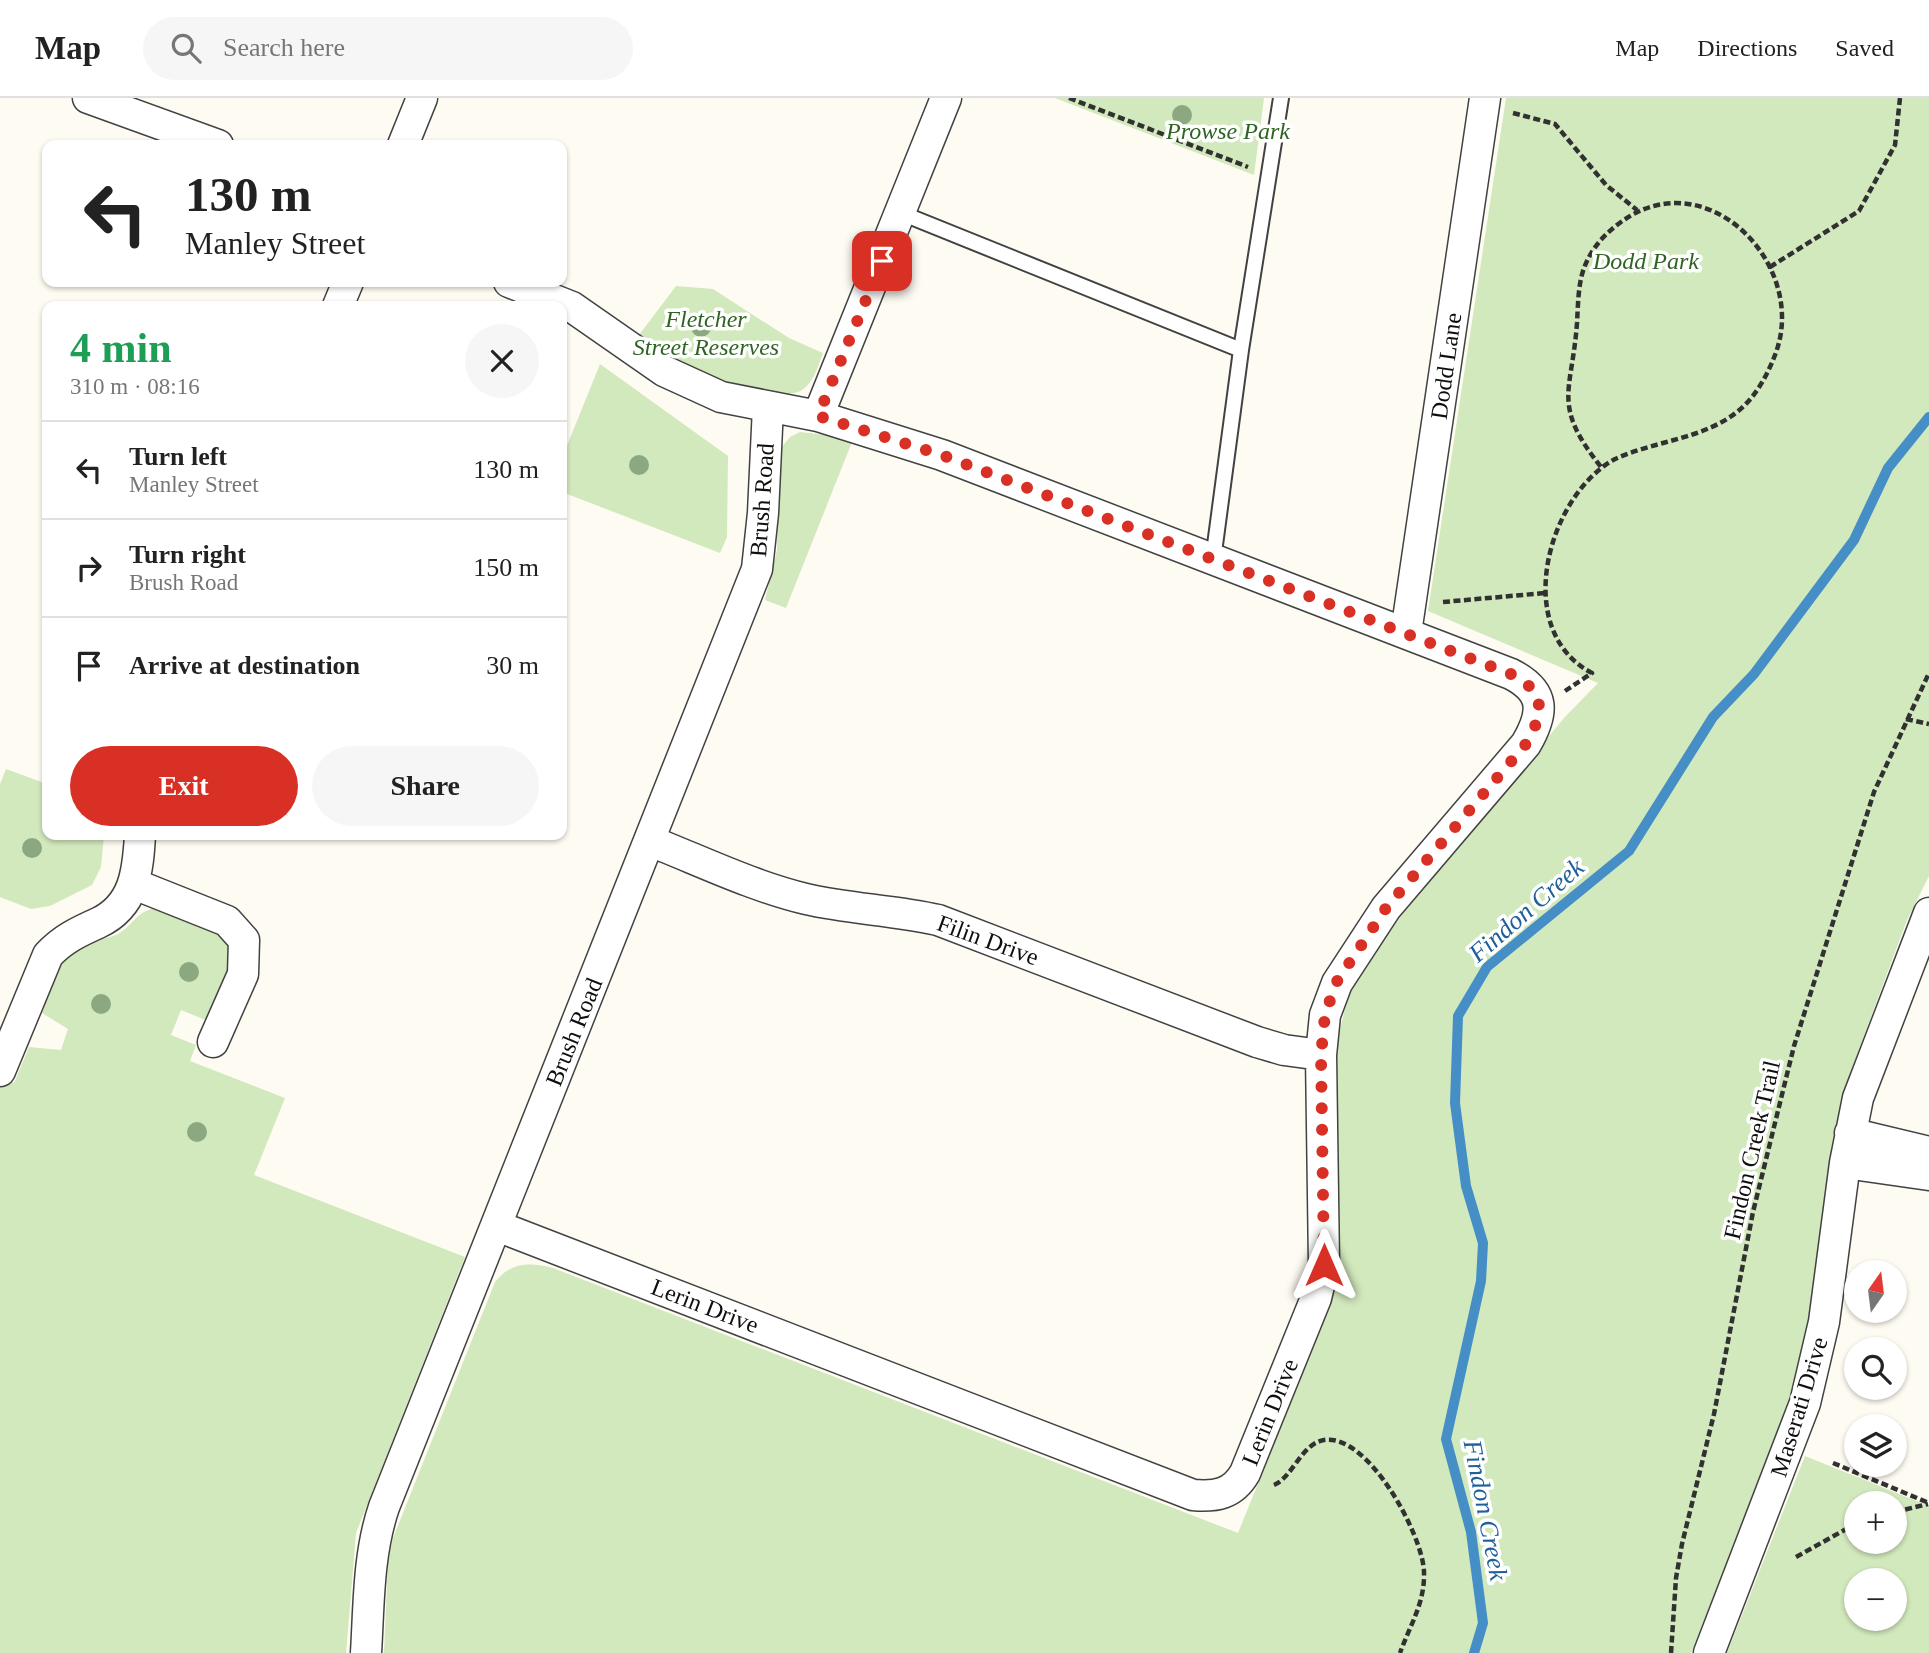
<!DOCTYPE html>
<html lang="en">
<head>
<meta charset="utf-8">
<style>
  body { margin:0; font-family:"Times New Roman",serif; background:#f6f6f6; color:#222; height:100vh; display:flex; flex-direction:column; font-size:26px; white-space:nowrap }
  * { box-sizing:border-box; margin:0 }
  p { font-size:23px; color:#767676 }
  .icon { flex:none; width:38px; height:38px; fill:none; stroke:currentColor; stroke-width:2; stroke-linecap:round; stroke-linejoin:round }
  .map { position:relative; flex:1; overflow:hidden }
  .details { position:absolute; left:42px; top:203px; width:525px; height:539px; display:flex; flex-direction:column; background:#fff; border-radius:14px; box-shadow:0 2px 5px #0004 }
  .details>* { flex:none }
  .guide { position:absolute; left:42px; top:42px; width:525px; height:147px; border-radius:14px; box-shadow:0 2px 5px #0004; background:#fff; color:#222; overflow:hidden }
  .needle { width:46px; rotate:14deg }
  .buttons { position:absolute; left:1844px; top:1162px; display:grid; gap:14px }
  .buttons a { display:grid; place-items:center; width:63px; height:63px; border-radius:50%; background:#fff; box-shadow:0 2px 5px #0004; font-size:35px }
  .pin { position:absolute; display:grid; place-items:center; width:60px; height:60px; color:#fff; margin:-30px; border-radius:14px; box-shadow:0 4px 10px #0006 }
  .me { position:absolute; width:77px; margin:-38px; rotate:0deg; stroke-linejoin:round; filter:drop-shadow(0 0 5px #0008) }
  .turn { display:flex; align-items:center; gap:24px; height:147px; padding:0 28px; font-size:32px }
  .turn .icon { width:91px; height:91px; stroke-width:2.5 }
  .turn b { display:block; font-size:49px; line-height:60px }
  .round { display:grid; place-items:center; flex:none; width:74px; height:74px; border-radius:37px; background:#f6f6f6 }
  .head { display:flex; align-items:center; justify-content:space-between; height:119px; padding:0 28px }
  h1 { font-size:42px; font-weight:700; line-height:52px; color:#1e9e55 }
  .primary-button { display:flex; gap:14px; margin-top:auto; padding:14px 28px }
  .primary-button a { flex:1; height:80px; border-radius:42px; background:#d93025; color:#fff; font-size:28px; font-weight:700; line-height:80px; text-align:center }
  .primary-button a+a { background:#f6f6f6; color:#222 }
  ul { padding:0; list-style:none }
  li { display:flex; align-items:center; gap:21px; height:98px; padding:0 28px; border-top:2px solid #e0e0e0 }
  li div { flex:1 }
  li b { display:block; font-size:26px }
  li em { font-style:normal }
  header { display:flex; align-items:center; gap:42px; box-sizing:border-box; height:98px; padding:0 35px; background:#fff; border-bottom:2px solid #e0e0e0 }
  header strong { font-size:33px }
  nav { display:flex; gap:38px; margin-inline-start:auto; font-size:24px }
  .search { width:490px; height:63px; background:#f6f6f6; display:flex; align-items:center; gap:18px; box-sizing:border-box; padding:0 24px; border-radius:38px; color:#767676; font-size:26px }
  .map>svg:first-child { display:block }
  .green { fill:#d2e8bd; fill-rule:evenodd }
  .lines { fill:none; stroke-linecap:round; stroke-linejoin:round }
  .stream { stroke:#458ec6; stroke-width:10 }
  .lane-casing { stroke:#424242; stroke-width:18 }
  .street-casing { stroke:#424242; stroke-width:33 }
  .path { stroke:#313131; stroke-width:4.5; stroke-dasharray:7 3.5; stroke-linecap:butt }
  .lane { stroke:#fff; stroke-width:14 }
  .street { stroke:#fff; stroke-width:30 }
  .tree { fill:#8ca880 }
  .route { stroke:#d93025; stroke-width:12; stroke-dasharray:0 21.6 }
  .labels { text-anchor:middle; stroke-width:7; stroke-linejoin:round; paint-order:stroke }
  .park-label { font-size:24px; font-style:italic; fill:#2e6422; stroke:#fff }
  .street-label { font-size:24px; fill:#0f0f0f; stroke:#fff }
  .water-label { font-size:26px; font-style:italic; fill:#1f609b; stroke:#fff }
</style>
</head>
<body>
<header>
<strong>Map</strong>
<div class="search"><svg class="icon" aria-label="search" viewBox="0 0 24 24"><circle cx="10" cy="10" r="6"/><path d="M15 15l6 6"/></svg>Search here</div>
<nav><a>Map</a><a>Directions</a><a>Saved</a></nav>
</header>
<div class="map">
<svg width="1929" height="1555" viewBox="0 0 1929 1555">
  <rect width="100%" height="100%" fill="#fefcf2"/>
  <!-- green -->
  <path class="green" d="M1055,0h209l-10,77z
    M1506,0h423v778l-22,44 -57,153 -18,72 -18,152 -15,71 -25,76 -83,209h-1307l4,-92 5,-23 102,-256c16,-20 34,-20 58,-14l685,265 94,-232 4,-46v-208l13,-56 19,-32 51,-67 145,-174 34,-35 -170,-72z
    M676,188l37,3 76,49 34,15c-5,13 -9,29 -21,37 -21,14 -97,-12 -119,-24 -15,-8 -30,-21 -44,-31z
    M600,266l128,92 -1,81 -7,16 -158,-61v-34z
    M800,334l35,4 17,6 -66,166 -21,-8 12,-50 2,-100 11,-13z
    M6,671l41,15v51h57l-3,32 -9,18 -42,21 -19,3 -31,-12v-113z
    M156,810l62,25 13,13 -2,19 -21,56 -27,-11 -10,25 25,10 -6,16 95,37 -31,77 211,82 -109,276 -10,120h-346v-575l14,5 15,-36 32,3 7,-21 -26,-16c9,-24 16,-56 42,-68 10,-5 22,-6 32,-10 18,-9 18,-23 40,-27z
    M1805,1358l124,50v147h-202zM1857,1405h38v39h-38zM1857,1482h38v39h-38z"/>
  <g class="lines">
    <!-- stream -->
    <path class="stream" d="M1474,1555l9,-30 -12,-91 -25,-93 35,-158 2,-38 -17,-57 -11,-83 3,-87 29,-49 142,-116 84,-134 41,-43 100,-134 34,-72 41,-51"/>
    <defs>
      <path id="lane" d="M901,115l340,137
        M1213,462l28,-210 40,-252"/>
      <path id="street" d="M88,0l130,47
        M403,47l19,-47
        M338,208l10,-24
        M818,318l128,-318
        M1406,535l79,-535
        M650,743c51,20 102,45 156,58 43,10 88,11 132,21l319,122 27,8 37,5
        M134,786l93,37 17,19 -1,34 -30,68
        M0,973l48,-116c15,-16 30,-23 50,-32 37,-17 40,-53 42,-88
        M1850,1035l79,19
        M1845,1065l84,12
        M497,1128l696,269c23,2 40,-1 52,-22l71,-175 8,-33 -3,-210 4,-40 12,-32 49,-75 140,-164c18,-31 20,-52 -15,-70l-569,-219 -124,-39 -97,-19 -57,-26 -92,-64 -63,-25
        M366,1555c3,-49 2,-99 18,-146l373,-938 6,-56 5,-106
        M1709,1555l96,-250 19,-81 21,-159 13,-65 71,-185"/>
    </defs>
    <!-- lane casing -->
    <use href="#lane" class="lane-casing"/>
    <!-- street casing -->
    <use href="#street" class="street-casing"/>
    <!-- path -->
    <path class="path" d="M1069,0l179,69
      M1513,15l42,11 51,61 31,25
      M1770,169l89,-56 36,-66 5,-47
      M1443,504l102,-9
      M1565,593l27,-18c-81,-42 -45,-177 23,-214 39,-18 88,-20 122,-47 18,-14 30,-36 38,-57 35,-89 -68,-196 -154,-133 -17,12 -31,28 -38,49 -5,16 -5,35 -6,52 -5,70 -26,81 24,144
      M1906,621l23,5
      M1833,1365l96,40
      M1274,1387c19,-8 27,-41 50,-45 44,-7 99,95 100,132 1,31 -14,53 -24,81
      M1895,1414l33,-8
      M1796,1459l61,-34
      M1671,1555l5,-75 6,-34 32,-130 39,-202 41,-166 80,-254 55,-119"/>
    <!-- lane -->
    <use href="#lane" class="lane"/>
    <!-- street -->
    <use href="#street" class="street"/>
  </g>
  <!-- trees -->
  <g class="tree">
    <circle cx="1182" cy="17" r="10"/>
    <circle cx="701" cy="229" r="10"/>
    <circle cx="639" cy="367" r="10"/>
    <circle cx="32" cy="750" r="10"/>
    <circle cx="189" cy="874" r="10"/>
    <circle cx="101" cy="906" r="10"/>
    <circle cx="197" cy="1034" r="10"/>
  </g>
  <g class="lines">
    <!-- route -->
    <path class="route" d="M882,163l-64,155 124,39 569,219c36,18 33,39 15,70l-140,164 -50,75 -11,32 -4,40 3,210"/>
  </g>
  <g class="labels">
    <!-- park labels -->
    <g class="park-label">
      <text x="1228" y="41">Prowse Park</text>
      <text x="1646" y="171">Dodd Park</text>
      <text x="706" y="229">Fletcher<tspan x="706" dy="28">Street Reserves</tspan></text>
    </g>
    <!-- street labels -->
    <g class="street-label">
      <text transform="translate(1446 268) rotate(-82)" y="8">Dodd Lane</text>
      <text transform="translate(762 402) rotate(-86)" y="8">Brush Road</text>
      <text transform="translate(988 842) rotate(20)" y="8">Filin Drive</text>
      <text transform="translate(574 934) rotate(-68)" y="8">Brush Road</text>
      <text transform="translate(1752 1052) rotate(-77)" y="8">Findon Creek Trail</text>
      <text transform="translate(705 1208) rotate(21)" y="8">Lerin Drive</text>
      <text transform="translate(1799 1309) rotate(-73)" y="8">Maserati Drive</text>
      <text transform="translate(1270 1314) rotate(-68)" y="8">Lerin Drive</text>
    </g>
    <!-- water labels -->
    <g class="water-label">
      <text transform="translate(1526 812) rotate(-41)" y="9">Findon Creek</text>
      <text transform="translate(1486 1412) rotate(79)" y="9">Findon Creek</text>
    </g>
  </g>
</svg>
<div class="buttons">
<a><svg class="needle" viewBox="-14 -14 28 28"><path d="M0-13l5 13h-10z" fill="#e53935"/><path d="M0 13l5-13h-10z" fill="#767676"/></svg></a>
<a><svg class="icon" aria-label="search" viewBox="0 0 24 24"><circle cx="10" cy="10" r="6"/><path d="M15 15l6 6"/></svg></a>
<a><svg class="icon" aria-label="layers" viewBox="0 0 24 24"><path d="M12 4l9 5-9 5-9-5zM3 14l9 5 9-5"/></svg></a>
<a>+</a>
<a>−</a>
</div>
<div class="pin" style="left:882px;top:163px;background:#d93025"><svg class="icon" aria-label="arrive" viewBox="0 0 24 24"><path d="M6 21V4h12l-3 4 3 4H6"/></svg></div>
<svg class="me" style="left:1324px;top:1167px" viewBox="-20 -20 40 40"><path d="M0-17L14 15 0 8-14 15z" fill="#d93025" stroke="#fff" stroke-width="4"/></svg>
<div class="guide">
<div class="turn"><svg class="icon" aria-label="left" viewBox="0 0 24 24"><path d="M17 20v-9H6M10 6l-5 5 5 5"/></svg><div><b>130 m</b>Manley Street</div></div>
</div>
<section class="details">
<div class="head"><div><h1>4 min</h1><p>310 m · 08:16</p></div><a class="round"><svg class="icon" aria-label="close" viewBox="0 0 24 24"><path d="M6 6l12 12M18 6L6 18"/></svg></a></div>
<ul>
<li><svg class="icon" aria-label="left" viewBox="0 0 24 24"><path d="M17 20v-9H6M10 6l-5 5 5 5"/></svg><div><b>Turn left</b><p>Manley Street</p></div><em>130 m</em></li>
<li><svg class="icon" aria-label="right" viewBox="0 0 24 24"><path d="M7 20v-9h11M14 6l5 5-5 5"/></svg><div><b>Turn right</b><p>Brush Road</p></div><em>150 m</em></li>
<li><svg class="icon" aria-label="arrive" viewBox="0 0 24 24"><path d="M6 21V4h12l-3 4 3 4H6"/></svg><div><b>Arrive at destination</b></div><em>30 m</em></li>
</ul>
<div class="primary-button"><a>Exit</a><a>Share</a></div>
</section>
</div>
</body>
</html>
